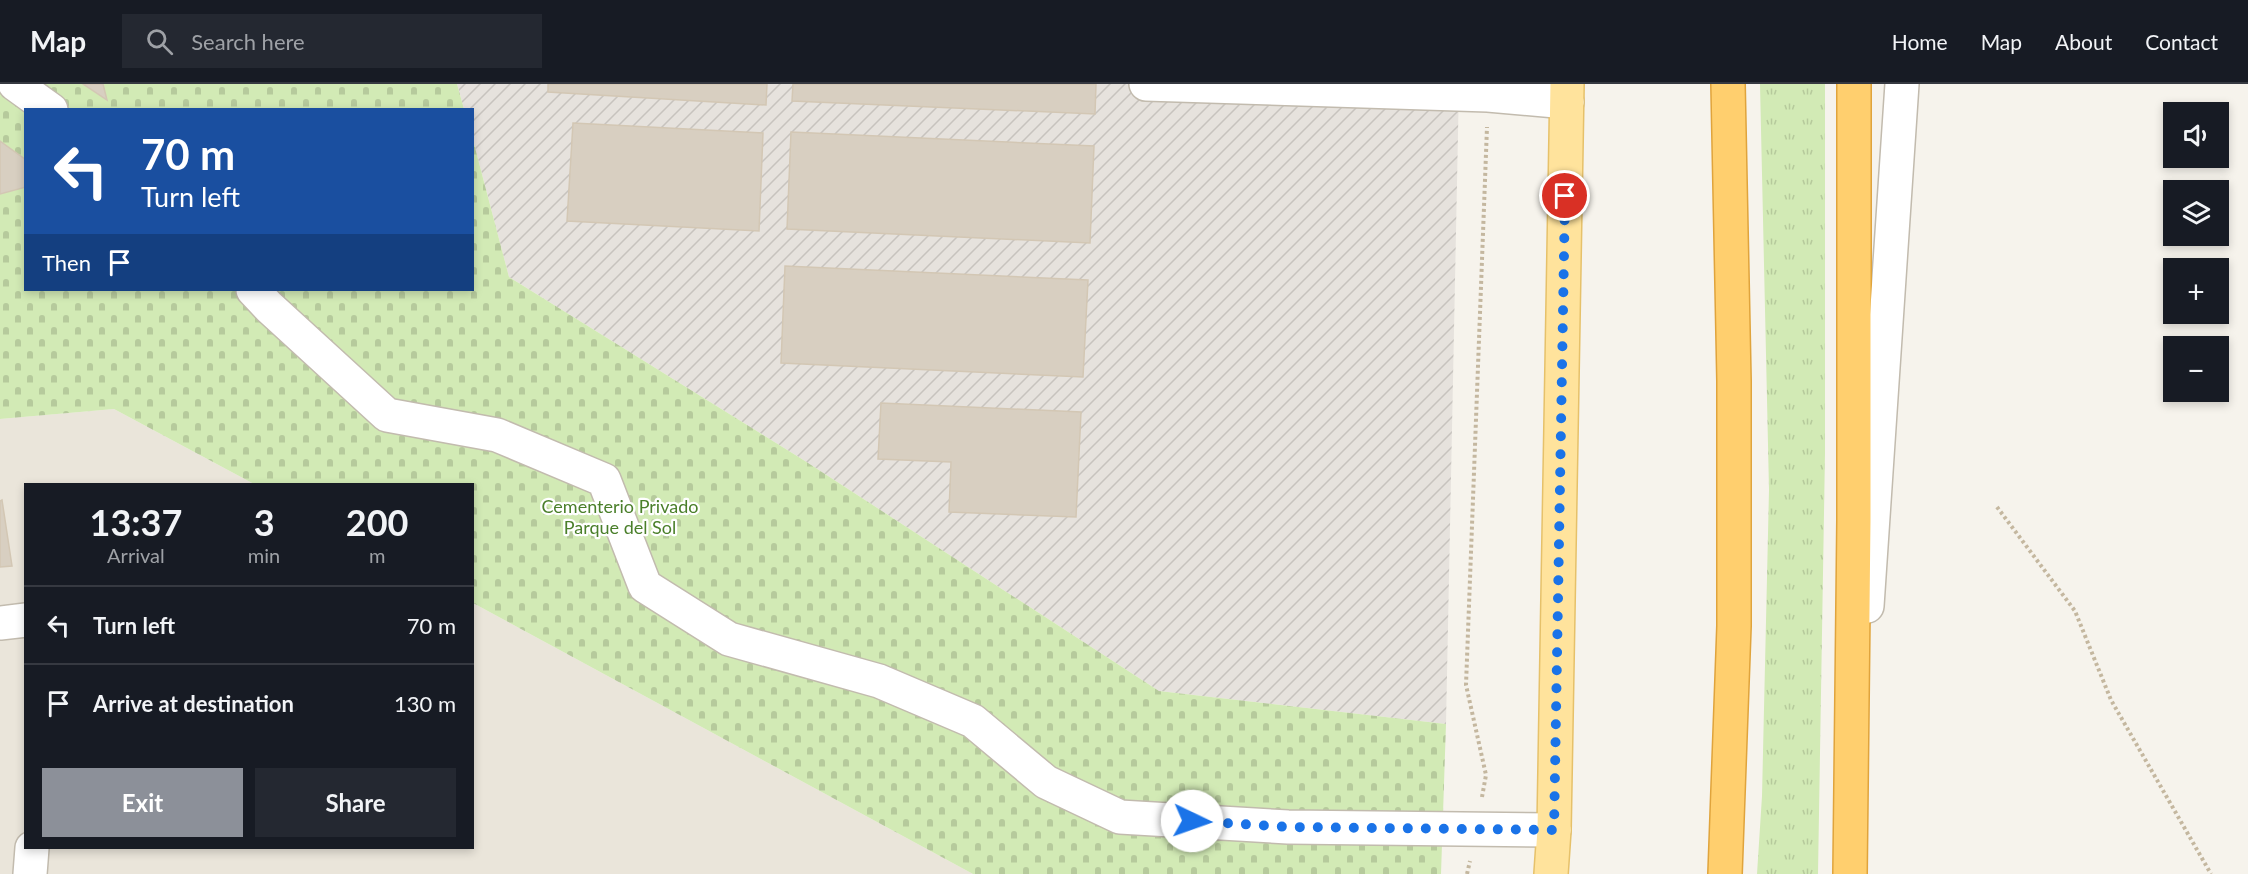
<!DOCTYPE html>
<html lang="en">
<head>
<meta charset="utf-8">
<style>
  body { margin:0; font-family:Lato,sans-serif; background:#242831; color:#f1f3f6; height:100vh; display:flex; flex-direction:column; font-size:22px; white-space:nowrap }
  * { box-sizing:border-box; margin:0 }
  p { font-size:20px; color:#9ea1a6 }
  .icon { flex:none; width:33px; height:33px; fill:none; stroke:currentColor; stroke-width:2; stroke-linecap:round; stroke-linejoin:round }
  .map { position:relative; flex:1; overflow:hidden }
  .sheet { position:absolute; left:24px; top:399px; width:450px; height:366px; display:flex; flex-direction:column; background:#171b24; border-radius:0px; box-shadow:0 3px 9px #0003 }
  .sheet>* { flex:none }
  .guide { position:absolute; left:24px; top:24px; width:450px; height:183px; border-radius:0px; box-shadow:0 3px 9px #0003; background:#1a4fa0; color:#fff; overflow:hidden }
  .tools { position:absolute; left:2163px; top:18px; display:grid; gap:12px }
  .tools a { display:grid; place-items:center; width:66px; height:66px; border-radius:0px; background:#171b24; box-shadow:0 3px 9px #0003; font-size:30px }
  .pin { position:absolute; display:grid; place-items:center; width:51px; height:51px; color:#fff; margin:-26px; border:3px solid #fff; border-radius:50%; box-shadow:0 2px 6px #0007 }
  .me { position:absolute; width:66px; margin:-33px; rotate:93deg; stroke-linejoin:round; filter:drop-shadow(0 0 4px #0008) }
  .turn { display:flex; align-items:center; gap:21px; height:126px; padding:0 18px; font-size:27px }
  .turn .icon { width:78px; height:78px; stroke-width:2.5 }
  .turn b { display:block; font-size:42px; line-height:51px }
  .then { display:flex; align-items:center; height:57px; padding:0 18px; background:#0003; gap:12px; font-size:22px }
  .eta { display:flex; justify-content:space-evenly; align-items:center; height:102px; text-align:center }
  .eta b { font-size:36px; font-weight:700; line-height:42px }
  .cta { display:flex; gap:12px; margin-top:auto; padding:12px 18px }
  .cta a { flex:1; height:69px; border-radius:0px; background:#8c9099; color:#fff; font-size:24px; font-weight:700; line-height:69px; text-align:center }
  .cta a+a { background:#242831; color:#f1f3f6 }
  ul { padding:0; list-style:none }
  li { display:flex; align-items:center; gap:18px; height:78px; padding:0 18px; border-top:2px solid #363941 }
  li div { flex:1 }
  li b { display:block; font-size:22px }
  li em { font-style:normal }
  header { display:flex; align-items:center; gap:36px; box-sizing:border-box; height:84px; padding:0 30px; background:#171b24; border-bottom:2px solid #363941 }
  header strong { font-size:28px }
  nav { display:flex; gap:33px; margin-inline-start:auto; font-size:21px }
  .search { width:420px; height:54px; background:#242831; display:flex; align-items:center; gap:15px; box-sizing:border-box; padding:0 21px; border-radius:0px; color:#9ea1a6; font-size:22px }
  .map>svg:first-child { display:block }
  .residential { fill:#eae5da }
  .industrial { fill:url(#industrial-furrows) }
  .grass { fill:url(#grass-tufts) }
  .cemetery { fill:url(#cemetery-stones) }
  .building { fill:#d8cfc1; stroke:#d3c7b4; stroke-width:1.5 }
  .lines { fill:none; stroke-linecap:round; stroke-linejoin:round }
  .minor-casing { stroke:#c2bbae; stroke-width:36 }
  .major-casing { stroke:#e6c16a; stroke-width:36 }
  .highway-casing { stroke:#e0a43c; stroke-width:36 }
  .path { stroke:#c4b79f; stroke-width:4; stroke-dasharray:3 3; stroke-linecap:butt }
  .minor { stroke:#fff; stroke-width:33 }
  .major { stroke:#ffe39c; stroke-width:33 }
  .highway { stroke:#ffcf6e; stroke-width:33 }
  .route { stroke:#1a73e8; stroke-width:10; stroke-dasharray:0 18 }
  .labels { text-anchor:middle; stroke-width:4.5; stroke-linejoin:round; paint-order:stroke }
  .park-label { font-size:18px; fill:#4a7f2a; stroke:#fff }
</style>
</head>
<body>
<header>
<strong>Map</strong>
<div class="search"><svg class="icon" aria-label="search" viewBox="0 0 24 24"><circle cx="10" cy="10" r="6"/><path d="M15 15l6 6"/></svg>Search here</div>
<nav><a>Home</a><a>Map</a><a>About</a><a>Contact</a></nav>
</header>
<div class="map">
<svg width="2248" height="790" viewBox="0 0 2248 790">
  <defs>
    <pattern id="industrial-furrows" width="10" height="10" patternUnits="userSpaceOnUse" patternTransform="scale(1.5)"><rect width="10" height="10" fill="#e6e2dd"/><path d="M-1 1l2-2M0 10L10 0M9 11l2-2" fill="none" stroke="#c7c3be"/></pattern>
    <pattern id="grass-tufts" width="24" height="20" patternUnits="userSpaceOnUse" patternTransform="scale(1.5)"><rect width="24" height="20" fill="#d2eab5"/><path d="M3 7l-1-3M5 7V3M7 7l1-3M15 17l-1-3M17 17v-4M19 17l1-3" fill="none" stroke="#b6ca9c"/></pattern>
    <pattern id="cemetery-stones" width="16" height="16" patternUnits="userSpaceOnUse" patternTransform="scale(1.5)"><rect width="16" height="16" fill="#d2eab5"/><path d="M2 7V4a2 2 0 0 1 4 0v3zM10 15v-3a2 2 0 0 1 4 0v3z" fill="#b6ca9c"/></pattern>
  </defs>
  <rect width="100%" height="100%" fill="#f6f3ec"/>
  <!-- residential -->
  <path class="residential" d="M114,325l140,75h-228v364h446l1,-245 500,271h-973v-455z"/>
  <!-- industrial -->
  <path class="industrial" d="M457,0h1002l-13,640 -287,-33 -354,-230 -296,-184 -36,-137 -1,-30 -8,-1z"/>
  <!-- grass -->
  <path class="grass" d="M1760,0h65v369l-7,421h-61l5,-78 7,-306z"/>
  <!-- cemetery -->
  <path class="cemetery" d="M0,0h457l7,25 -438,1v180h446l1,-150 36,137 296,184 354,230 287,33 -5,150h-468l-500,-271 -1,-119h-218l-140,-75 -114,10z"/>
  <!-- building -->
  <path class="building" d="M83,0h20l4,16z
    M548,0h219l-1,21 -218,-13z
    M793,0h303l-1,30 -303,-13z
    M573,39l190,10 -4,98 -192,-10z
    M791,48l303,14 -4,97 -303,-14z
    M0,57l26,19v27l-26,7z
    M785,182l303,14 -5,97 -302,-14z
    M881,319l200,9 -5,105 -127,-5 2,-50 -73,-3z
    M2,416l10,66 -12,1v-66z"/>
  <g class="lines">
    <defs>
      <path id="minor" d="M15,0l36,26
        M1146,0l342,11 79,7
        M253,206l16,17 118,108 110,20 107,45 41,106 84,53 150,42 94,40 73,61 74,35 168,10 266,3
        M1867,522l35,-522
        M0,539l26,-3
        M30,790l2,-26"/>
      <path id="major" d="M1551,790l3,-44 13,-746"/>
      <path id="highway" d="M1725,790l9,-248v-245l-6,-297
        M1850,790l4,-354v-436"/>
    </defs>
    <!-- minor casing -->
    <use href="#minor" class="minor-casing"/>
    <!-- major casing -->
    <use href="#major" class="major-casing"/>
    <!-- highway casing -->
    <use href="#highway" class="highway-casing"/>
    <!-- path -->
    <path class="path" d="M1997,423l78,104 36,89 100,174
      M1482,713l4,-22 -20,-90 21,-558
      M1467,790l3,-13"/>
    <!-- minor -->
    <use href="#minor" class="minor"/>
    <!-- major -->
    <use href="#major" class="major"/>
    <!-- highway -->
    <use href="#highway" class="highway"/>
  </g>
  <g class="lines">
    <!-- route -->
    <path class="route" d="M1192,737l96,6 266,3 11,-634"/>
  </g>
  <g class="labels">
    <!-- park labels -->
    <g class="park-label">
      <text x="620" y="429">Cementerio Privado<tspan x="620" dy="21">Parque del Sol</tspan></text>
    </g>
  </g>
</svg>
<div class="tools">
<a><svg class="icon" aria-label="sound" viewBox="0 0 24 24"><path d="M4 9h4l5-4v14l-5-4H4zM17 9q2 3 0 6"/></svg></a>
<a><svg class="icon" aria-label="layers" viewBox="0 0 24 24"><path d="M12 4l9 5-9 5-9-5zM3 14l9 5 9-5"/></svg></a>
<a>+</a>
<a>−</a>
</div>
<div class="pin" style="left:1565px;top:112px;background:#d93025"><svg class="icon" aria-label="arrive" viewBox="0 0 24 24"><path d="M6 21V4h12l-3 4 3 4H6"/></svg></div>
<svg class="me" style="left:1192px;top:737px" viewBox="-20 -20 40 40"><circle r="19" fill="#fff"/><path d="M0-13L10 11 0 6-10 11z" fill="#1a73e8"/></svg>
<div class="guide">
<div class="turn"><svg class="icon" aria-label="left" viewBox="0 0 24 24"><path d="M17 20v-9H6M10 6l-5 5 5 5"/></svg><div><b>70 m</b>Turn left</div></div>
<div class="then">Then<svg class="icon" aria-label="arrive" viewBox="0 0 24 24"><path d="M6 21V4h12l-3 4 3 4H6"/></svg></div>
</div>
<section class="sheet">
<div class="eta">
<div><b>13:37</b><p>Arrival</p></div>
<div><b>3</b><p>min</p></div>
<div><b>200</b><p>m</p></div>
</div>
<ul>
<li><svg class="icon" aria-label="left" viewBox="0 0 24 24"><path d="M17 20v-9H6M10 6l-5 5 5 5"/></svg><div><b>Turn left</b></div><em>70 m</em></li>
<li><svg class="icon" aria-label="arrive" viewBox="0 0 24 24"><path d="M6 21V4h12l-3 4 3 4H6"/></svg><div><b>Arrive at destination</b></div><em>130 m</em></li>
</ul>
<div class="cta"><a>Exit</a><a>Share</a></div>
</section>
</div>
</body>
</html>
